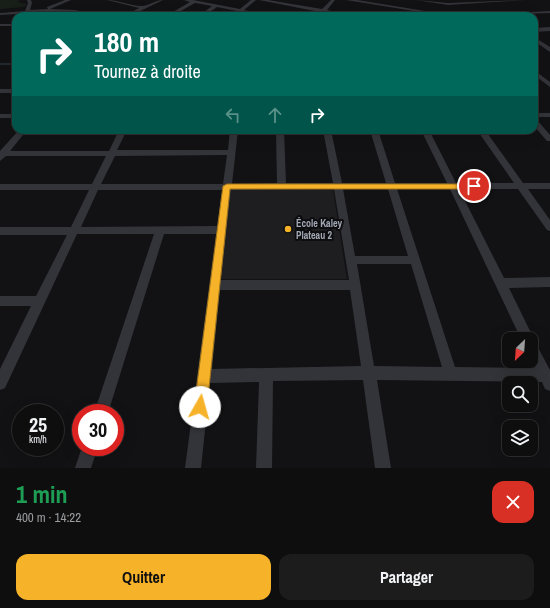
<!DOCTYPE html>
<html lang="fr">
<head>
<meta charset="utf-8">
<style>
  body { margin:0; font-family:"Archivo Narrow",sans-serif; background:#1c1c1d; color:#f1f3f6; height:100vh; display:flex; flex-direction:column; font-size:15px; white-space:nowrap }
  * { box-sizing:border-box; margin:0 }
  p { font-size:13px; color:#9b9c9e }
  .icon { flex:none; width:22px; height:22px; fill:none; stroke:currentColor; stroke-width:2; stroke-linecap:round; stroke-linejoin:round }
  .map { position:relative; height:468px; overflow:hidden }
  .drawer { display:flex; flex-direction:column; background:#0e0e0f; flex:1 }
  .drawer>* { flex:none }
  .top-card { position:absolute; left:12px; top:12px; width:526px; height:122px; border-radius:12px; box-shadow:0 4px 16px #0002,0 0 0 1px #2e2e2f; background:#00695c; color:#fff; overflow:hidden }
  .needle { width:26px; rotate:205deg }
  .buttons { position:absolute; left:502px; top:332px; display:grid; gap:8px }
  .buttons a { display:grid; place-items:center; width:36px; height:36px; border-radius:8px; background:#0e0e0f; box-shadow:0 4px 16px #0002,0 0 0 1px #2e2e2f; font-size:20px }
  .speed { position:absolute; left:12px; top:404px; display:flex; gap:8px; font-size:20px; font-weight:700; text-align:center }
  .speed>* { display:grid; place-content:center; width:52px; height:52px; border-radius:50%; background:#0e0e0f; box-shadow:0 4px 16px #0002,0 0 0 1px #2e2e2f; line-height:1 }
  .speed small { font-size:10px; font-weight:400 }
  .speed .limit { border:6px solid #d22; background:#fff; color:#111 }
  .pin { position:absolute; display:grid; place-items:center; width:34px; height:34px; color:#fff; margin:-17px; border:2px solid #fff; border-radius:50%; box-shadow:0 1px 4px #0007 }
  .me { position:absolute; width:44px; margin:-22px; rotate:7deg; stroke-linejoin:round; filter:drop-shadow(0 0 3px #0008) }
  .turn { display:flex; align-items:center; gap:14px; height:84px; padding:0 16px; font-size:18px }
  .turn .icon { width:52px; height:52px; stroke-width:2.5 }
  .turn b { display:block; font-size:28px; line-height:34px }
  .lanes { display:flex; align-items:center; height:38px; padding:0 16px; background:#0003; justify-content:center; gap:20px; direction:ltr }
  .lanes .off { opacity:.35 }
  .round { display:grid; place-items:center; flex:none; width:42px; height:42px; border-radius:12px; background:#1c1c1d }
  .overview { display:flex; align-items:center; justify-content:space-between; height:68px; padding:0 16px }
  h1 { font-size:24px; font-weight:700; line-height:30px; color:#1e9e55 }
  .action { display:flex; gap:8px; margin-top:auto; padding:8px 16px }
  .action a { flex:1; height:46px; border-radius:12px; background:#f6b228; color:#111; font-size:16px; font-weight:700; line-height:46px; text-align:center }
  .action a+a { background:#1c1c1d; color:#f1f3f6 }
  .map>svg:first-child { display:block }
  .built { fill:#1e1e21 }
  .green { fill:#181f19 }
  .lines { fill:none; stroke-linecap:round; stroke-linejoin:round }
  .stream { stroke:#283138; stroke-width:1.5 }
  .minor { fill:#333439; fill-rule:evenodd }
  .route { fill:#f6b228; stroke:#a0741a }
  .poi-dot { fill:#f6b228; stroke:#0d0d0f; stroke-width:1.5 }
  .labels { text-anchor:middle; stroke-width:4; stroke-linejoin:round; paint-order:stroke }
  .poi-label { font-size:10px; font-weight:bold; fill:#a3a8b5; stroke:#0d0d0f; text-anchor:start }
</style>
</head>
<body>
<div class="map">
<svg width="550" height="468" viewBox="0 0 550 468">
  <rect width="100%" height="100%" fill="#121214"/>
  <!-- built -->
  <path class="built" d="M231,190h102l14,89h-126z"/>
  <!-- green -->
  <path class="green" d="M0,0h20l-3,2 10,2 -3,3 -24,2z"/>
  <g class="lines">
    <!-- stream -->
    <path class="stream" d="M0,64h16"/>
    <!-- minor -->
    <path class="minor" d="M27,0h4l1,3 -2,7 18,-1 -1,-2 18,-7h6l-21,9 25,1 29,6 -53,-4 -51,3v-2l25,-2 3,-8z
      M107,0c12,0 23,6 35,6 7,0 13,-6 21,-6l-33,16h-6l15,-8z
      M184,0h9l47,9 11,-9h5l-12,10 27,6h-9l-45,-9 -13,9h-5l13,-10 -17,-3 -23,13h-6l24,-14z
      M259,0h9l54,9 9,-9h4l-8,10 27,6 -29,-3 -3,3h-4l2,-4z
      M346,0h11l99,16h-11z
      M416,0l32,3 78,-3 -78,5z
      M550,11v2l-78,3 2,-1z
      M0,24h16v2h-16z
      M550,27v4l-16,1v-4z
      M534,37l16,10v5l-16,-11z
      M534,70l16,12v5l-16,-12z
      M0,89h16v4h-16z
      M534,113h16v4h-16z
      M0,114h16v4h-16z
      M534,120h3l13,15v6h-3l-13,-15z
      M19,130h8l-17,21h99l10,-21h8l-10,20h111l2,-20h8l-6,54 45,-1 -1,-53h8l2,53h47l-10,-53h8l11,53h44l-16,-53h8l17,53h52l-26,-53h8l27,53h58l-37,-53h8l38,53h27v6h-22l22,31v11l-3,-1 -29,-41h-59l45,89 46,-1v10l-41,1 23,47 2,6 1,1 15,28v21l-5,-2 -3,-7 -165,-2 14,88h-16l-12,-88 -90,1 -1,87h-16l3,-86 -49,1 -9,85h-16l31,-234h-52l-56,179h-14l60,-179h-77l-72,154 -5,2v-21l31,-63h-31v-10h36l31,-61h-67v-8h71l18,-37h-89v-6h92l14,-28h-100l-6,5v-10zM227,155l-4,29h-122l14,-28zM334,189l15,91h-128l10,-90zM343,189h45l20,67h-53zM397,189h53l71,150h10v21l4,8 -80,-1zM98,190h124l-5,36 -136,1zM357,264h54l31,103 -68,-1zM220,290h130l11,76 -149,3z
      M82,447h16l-7,21h-16z"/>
  </g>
  <!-- route -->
  <path class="route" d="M227,184h247l4,2 -4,3h-244l-23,218 -2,4 -5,2 -4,-2 -2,-4 29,-221z"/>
  <!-- markers -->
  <circle class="poi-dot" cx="288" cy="229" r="4"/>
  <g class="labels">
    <!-- poi labels -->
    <g class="poi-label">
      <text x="296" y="227">École Kaley<tspan x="296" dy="12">Plateau 2</tspan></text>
    </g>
  </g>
</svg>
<div class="buttons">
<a><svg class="needle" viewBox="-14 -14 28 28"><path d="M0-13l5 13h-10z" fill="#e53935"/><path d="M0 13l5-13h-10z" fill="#9b9c9e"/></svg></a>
<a><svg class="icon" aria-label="search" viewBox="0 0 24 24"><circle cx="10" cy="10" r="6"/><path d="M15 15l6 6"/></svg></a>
<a><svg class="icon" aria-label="layers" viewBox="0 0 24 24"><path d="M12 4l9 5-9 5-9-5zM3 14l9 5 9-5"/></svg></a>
</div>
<div class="speed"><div>25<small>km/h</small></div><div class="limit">30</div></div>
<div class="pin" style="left:474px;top:186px;background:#d93025"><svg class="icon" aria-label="arrive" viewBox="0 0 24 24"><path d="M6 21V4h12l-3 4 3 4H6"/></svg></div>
<svg class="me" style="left:200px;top:407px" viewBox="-20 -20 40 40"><circle r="19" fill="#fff"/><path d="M0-13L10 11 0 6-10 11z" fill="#f6b228"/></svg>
<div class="top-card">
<div class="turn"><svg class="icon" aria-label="right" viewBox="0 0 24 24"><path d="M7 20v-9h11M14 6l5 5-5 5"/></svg><div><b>180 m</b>Tournez à droite</div></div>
<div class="lanes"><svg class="icon off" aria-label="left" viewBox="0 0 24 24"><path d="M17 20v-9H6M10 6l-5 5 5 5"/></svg><svg class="icon off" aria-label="ahead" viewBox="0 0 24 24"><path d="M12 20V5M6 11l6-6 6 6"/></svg><svg class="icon" aria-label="right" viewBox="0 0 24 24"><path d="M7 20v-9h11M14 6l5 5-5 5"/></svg></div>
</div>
</div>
<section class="drawer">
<div class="overview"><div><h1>1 min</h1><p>400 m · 14:22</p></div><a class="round" style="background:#d93025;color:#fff"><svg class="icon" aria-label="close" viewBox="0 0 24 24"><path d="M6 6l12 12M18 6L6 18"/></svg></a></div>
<div class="action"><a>Quitter</a><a>Partager</a></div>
</section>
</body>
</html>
